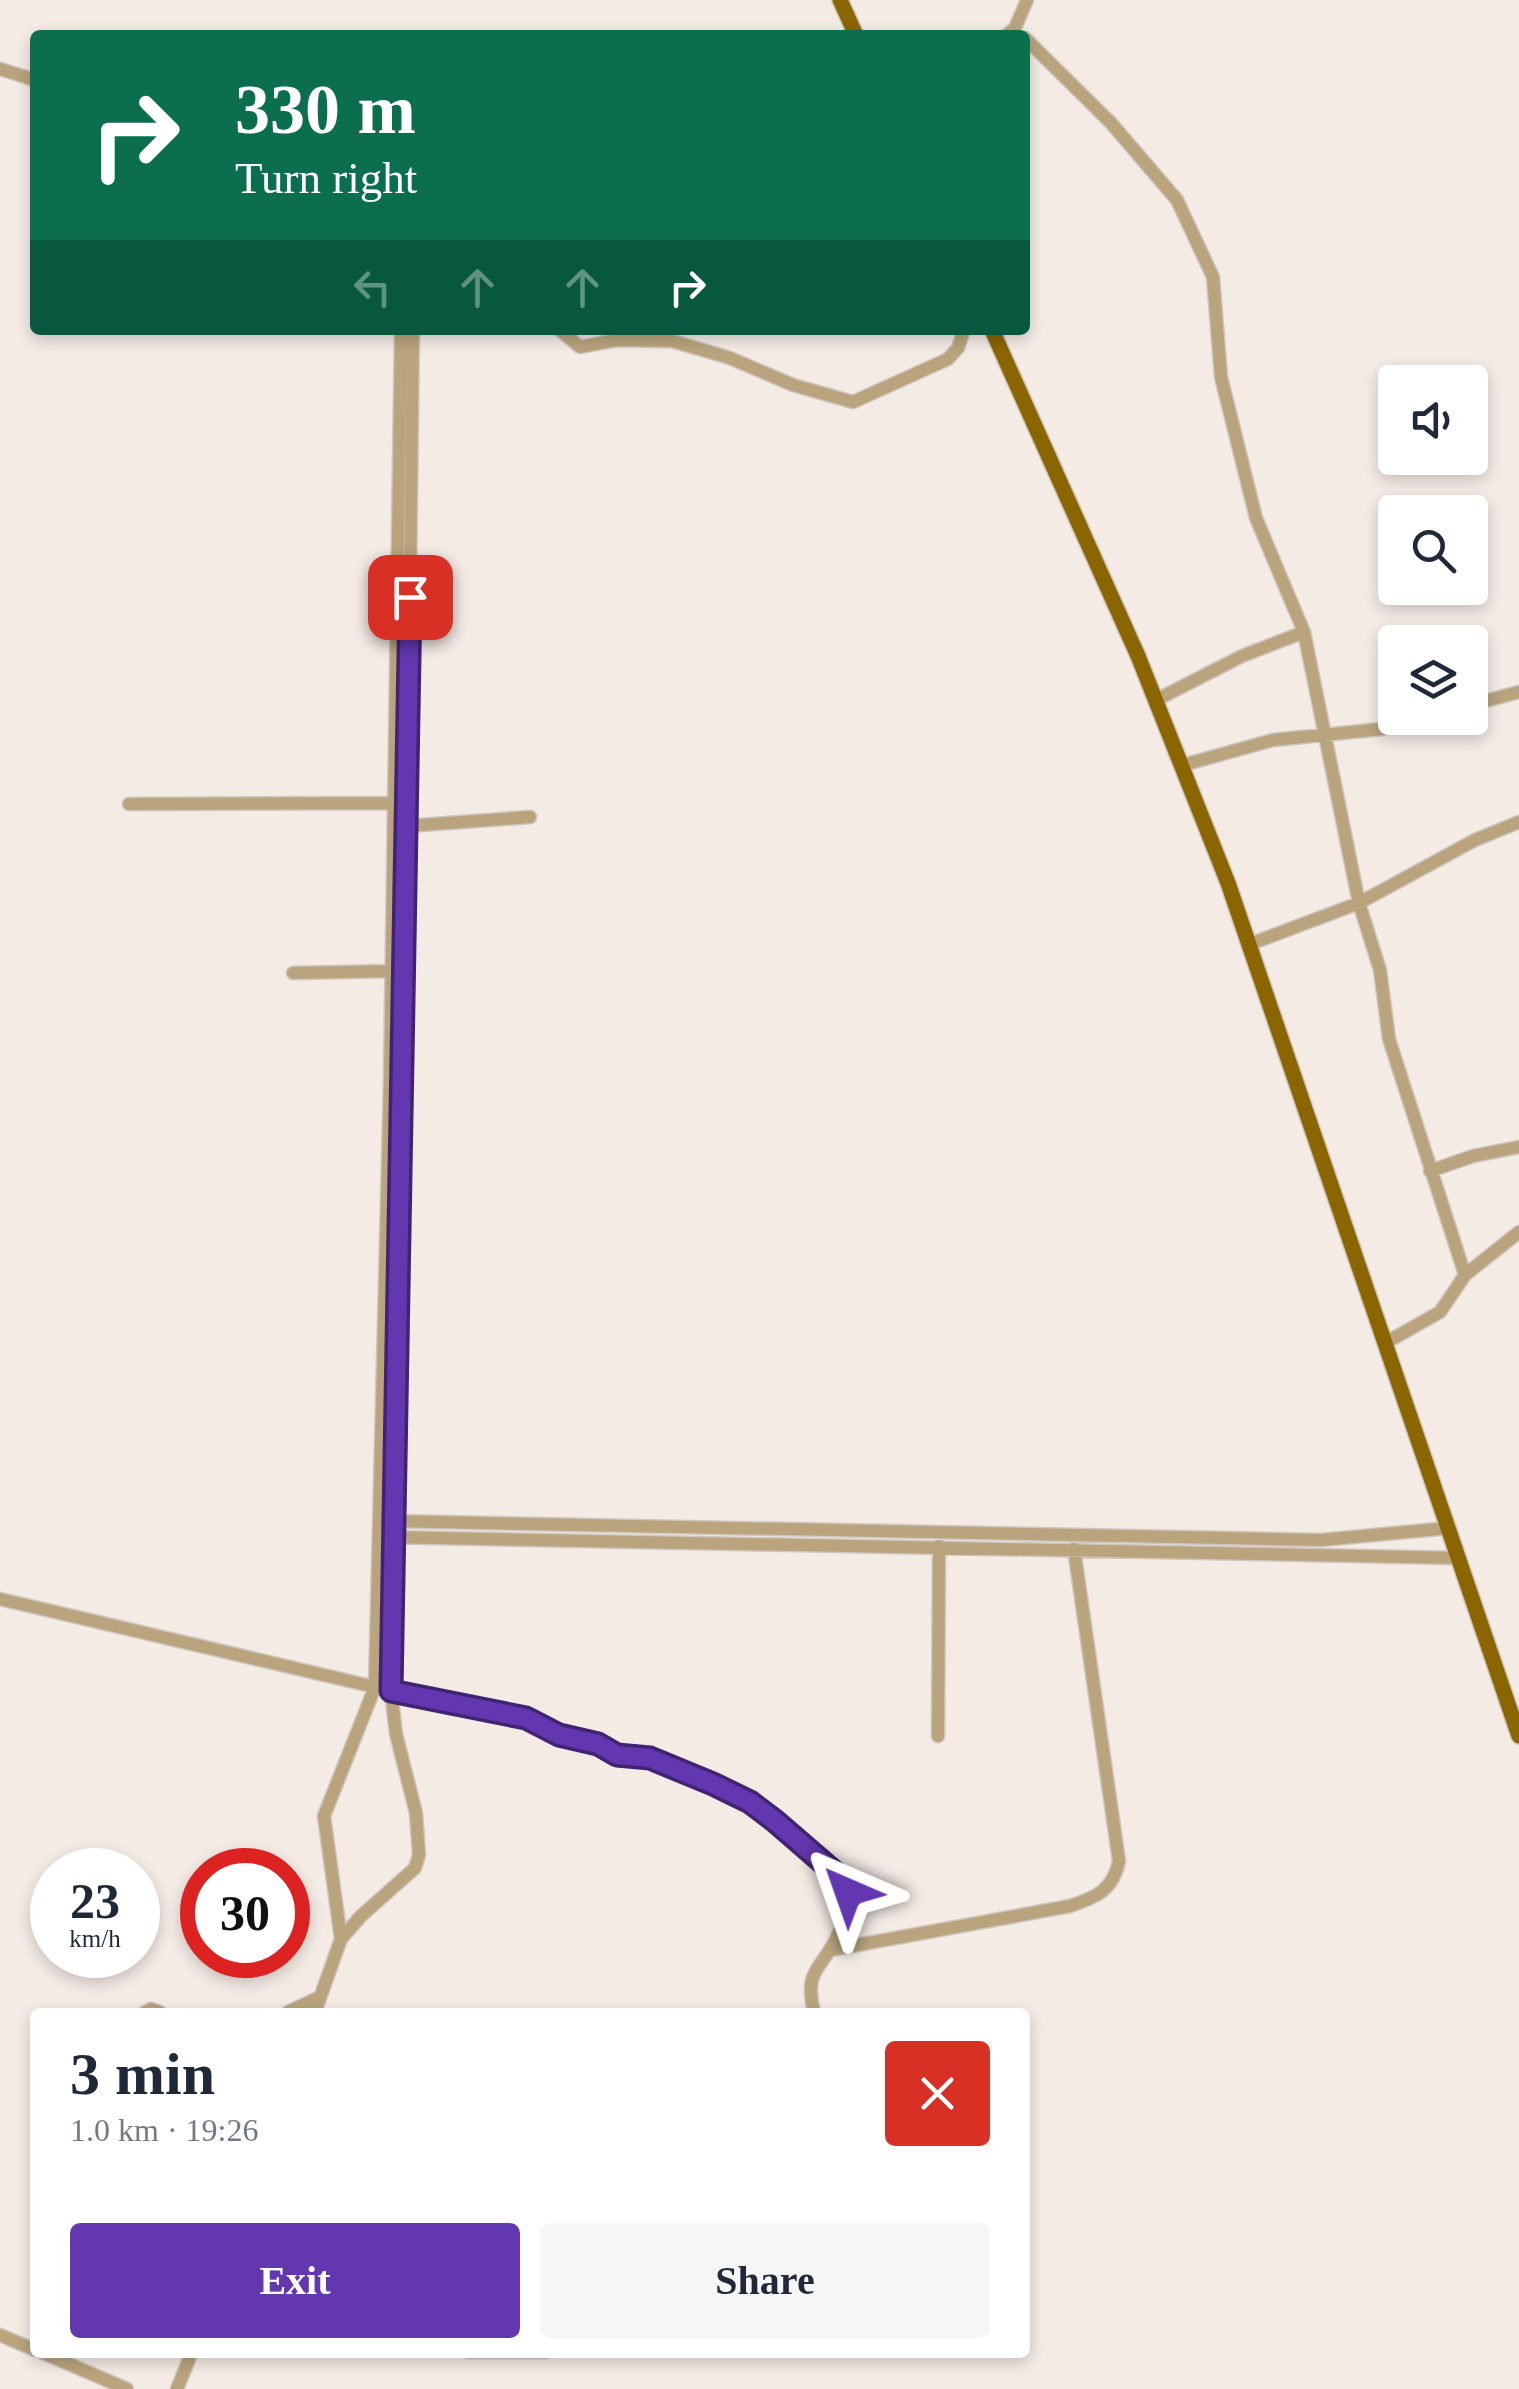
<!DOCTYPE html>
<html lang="en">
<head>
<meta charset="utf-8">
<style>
  body { margin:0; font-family:"Times New Roman",serif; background:#f6f6f7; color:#1f2937; height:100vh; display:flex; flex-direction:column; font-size:38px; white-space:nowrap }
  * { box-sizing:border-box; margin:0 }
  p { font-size:32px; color:#747a83 }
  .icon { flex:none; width:55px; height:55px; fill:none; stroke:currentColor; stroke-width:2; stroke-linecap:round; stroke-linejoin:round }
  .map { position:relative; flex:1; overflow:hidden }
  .panel { position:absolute; left:30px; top:2008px; width:1000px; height:350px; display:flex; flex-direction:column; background:#fff; border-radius:10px; box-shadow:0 5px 15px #0003 }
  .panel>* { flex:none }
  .top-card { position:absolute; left:30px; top:30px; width:1000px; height:305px; border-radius:10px; box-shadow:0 5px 15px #0003; background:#0b6e4f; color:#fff; overflow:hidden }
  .fabs { position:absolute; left:1378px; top:365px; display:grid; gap:20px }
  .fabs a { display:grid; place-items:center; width:110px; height:110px; border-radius:10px; background:#fff; box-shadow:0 5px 15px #0003; font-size:50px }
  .speed { position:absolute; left:30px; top:1848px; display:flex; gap:20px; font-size:50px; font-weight:700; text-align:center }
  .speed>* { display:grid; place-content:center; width:130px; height:130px; border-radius:50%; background:#fff; box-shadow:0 5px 15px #0003; line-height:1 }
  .speed small { font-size:25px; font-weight:400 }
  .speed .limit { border:15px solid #d22; background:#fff; color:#111 }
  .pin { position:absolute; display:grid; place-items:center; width:85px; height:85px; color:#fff; margin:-42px; border-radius:20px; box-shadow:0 5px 15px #0006 }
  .me { position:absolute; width:110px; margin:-55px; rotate:317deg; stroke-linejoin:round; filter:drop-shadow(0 0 8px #0008) }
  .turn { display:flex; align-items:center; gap:35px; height:210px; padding:0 40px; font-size:45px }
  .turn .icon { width:130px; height:130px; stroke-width:2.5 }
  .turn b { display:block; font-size:70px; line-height:85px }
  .lanes { display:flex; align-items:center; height:95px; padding:0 40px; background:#0003; justify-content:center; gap:50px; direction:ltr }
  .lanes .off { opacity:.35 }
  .round { display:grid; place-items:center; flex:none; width:105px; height:105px; border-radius:10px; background:#f6f6f7 }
  .summary { display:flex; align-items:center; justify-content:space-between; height:170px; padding:0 40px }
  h1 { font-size:60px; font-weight:700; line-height:75px }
  .action { display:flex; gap:20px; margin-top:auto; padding:20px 40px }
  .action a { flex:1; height:115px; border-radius:10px; background:#6337af; color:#fff; font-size:40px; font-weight:700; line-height:115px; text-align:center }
  .action a+a { background:#f6f6f7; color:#1f2937 }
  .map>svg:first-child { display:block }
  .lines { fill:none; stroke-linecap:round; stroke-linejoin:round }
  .minor-casing { stroke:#cfc6c0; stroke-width:15 }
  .major-casing { stroke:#cfc6c0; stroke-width:18 }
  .minor { stroke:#b9a47d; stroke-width:12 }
  .major { stroke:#8b6500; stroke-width:15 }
  .route-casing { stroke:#402472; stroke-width:25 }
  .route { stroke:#6337af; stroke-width:18 }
</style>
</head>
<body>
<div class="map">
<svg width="1519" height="2389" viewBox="0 0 1519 2389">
  <rect width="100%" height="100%" fill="#f5ebe5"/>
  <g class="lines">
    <defs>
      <path id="minor" d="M1007,35l8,-7 12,-28
        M1025,38l86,85 66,77 36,77 8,100 35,141 48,114 55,271 21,67 9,69 76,236 -25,37 -53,30
        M0,69l35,11
        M560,330l20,17 37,-7 55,1 58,17 63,27 60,17 95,-43 10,-11 6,-18
        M1156,700l86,-44 62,-24
        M1470,705l49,-13
        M1183,765l90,-25 109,-11 43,-11
        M129,804l266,-1
        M407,826l123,-9
        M1250,944l109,-41 116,-63 44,-18
        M293,973l99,-2
        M1430,1171l43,-15 46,-9
        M1465,1275l54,-43
        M388,1521l933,19 128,-12
        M386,1537l1072,21
        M0,1599l375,88
        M391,1691l135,26 33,18 39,9 27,12 25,2 63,26 37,18 25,19 59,51 13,20c-1,17 -3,32 -11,47 -16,32 -32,31 -22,73
        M938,1736l1,-190
        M341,1939l-17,-123 51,-129 15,-607 11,-750
        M830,1950l240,-44c27,-9 43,-16 49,-45l-45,-312
        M145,2012l6,-3 9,3
        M288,2012l32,-15
        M315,2012l26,-73 20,-23 54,-48 4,-13 -3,-42 -20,-79 -5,-43 13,-619 9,-742
        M0,2335l35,15
        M41,2352l86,37
        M468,2352h77
        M177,2389l15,-37"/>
      <path id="major" d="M840,0l16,35
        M992,330l146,326 90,227 291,853"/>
    </defs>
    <!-- minor casing -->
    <use href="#minor" class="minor-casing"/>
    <!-- major casing -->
    <use href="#major" class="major-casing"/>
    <!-- minor -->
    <use href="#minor" class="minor"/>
    <!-- major -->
    <use href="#major" class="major"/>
  </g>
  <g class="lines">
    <defs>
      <path id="route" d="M410,597l-19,1094 135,27 33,17 39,9 19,11 33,3 63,26 37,18 25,19 59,51 14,20"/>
    </defs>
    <!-- route casing -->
    <use href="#route" class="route-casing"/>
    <!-- route -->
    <use href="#route" class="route"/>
  </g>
</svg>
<div class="fabs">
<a><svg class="icon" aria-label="sound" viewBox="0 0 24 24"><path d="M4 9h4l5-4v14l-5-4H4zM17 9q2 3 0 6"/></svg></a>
<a><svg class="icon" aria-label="search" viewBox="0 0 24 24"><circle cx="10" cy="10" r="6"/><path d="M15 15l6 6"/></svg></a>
<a><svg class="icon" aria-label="layers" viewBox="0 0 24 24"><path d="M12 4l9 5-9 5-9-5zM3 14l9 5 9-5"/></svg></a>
</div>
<div class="speed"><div>23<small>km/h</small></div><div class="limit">30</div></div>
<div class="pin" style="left:410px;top:597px;background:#d93025"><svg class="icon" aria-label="arrive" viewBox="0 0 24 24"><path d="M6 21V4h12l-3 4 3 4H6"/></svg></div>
<svg class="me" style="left:848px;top:1892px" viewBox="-20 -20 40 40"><path d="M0-17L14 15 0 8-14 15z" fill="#6337af" stroke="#fff" stroke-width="4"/></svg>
<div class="top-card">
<div class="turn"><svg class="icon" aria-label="right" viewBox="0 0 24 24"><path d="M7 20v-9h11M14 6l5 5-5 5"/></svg><div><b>330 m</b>Turn right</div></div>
<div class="lanes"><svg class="icon off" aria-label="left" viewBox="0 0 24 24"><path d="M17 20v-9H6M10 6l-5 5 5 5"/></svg><svg class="icon off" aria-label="ahead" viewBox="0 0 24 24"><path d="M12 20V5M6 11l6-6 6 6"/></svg><svg class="icon off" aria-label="ahead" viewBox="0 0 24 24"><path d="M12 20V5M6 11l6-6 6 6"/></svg><svg class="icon" aria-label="right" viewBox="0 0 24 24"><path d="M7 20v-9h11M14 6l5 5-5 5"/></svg></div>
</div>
<section class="panel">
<div class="summary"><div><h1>3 min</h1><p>1.0 km · 19:26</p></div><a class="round" style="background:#d93025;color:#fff"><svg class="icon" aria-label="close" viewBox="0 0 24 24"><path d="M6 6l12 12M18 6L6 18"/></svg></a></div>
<div class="action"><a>Exit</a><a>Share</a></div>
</section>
</div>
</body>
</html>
